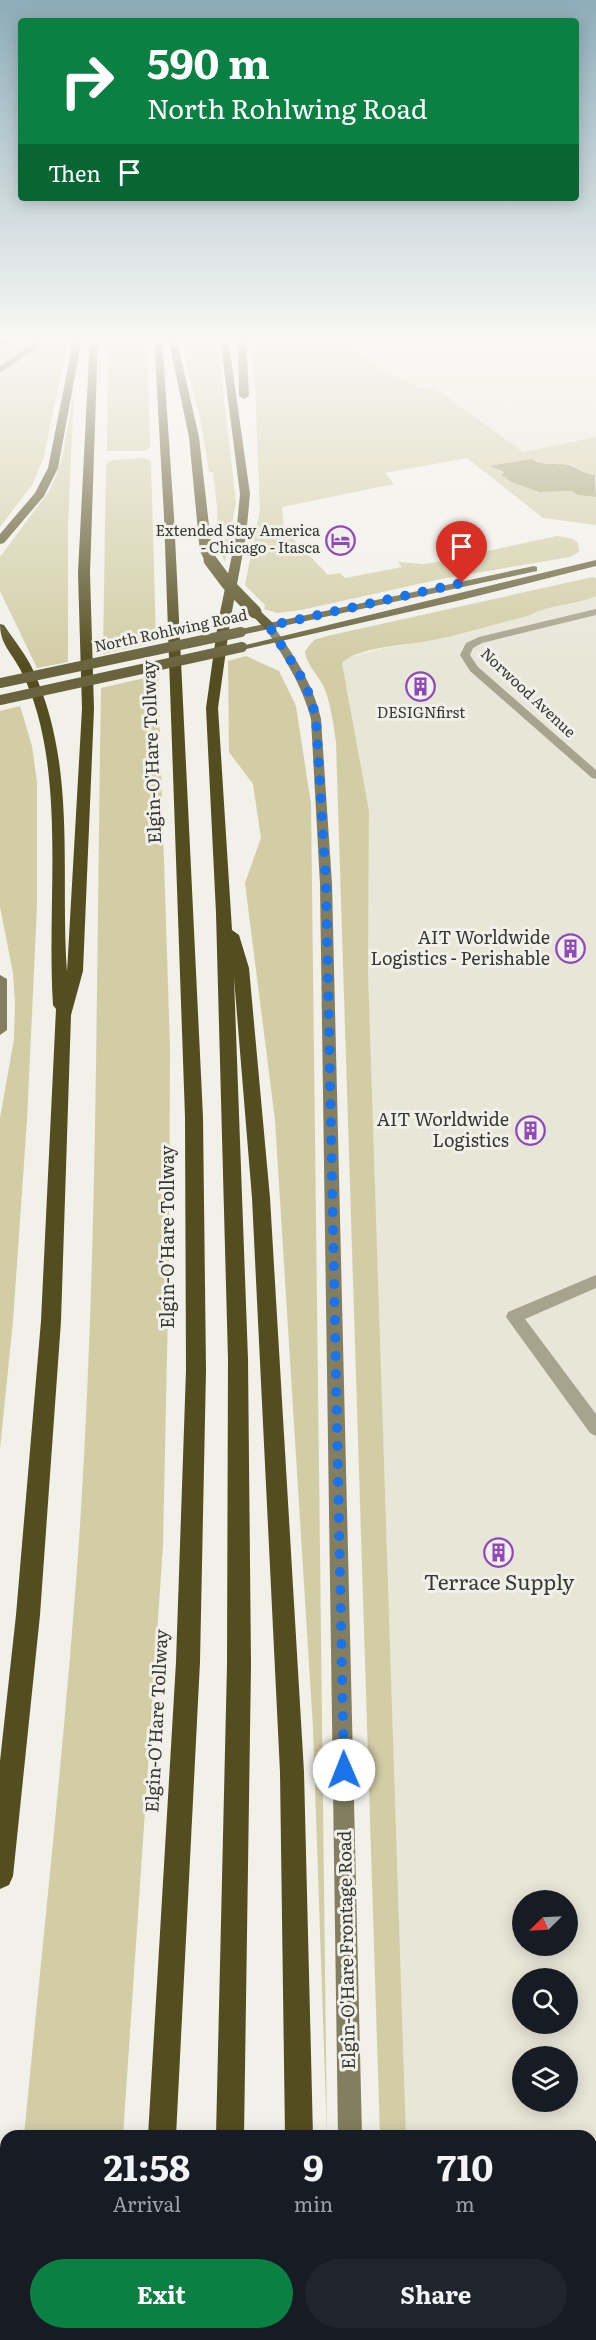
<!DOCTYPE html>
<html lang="en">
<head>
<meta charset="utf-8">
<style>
  body { margin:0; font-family:Literata,serif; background:#20242c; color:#f1f3f6; height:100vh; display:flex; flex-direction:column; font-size:22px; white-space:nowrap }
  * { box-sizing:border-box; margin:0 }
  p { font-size:20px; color:#9ea1a6 }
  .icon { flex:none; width:33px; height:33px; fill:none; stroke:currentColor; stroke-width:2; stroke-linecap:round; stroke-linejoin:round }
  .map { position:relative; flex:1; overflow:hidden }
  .details { position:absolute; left:0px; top:2130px; width:597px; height:210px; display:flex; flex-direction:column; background:#171b24; border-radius:18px 18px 0 0; box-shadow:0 3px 15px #0003 }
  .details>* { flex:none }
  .hud { position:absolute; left:18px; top:18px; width:561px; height:183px; border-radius:6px; box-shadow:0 3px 15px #0003; background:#0b8043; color:#fff; overflow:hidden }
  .needle { width:39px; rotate:246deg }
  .buttons { position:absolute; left:512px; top:1890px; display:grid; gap:12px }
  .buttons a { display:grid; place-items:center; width:66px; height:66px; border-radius:50%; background:#171b24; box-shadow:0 3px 15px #0003; font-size:30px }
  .pin { position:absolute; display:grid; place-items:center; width:51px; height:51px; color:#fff; margin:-62px -26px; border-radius:50% 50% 50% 0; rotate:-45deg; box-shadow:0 0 6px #0007 }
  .pin .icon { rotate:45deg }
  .me { position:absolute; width:66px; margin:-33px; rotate:359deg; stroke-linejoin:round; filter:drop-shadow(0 0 4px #0008) }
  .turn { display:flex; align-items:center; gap:21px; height:126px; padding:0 30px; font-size:27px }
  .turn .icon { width:78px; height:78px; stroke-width:2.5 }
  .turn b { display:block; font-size:42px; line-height:51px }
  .then { display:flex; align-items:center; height:57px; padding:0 30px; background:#0003; gap:12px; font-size:22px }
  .eta { display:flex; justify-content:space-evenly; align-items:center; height:102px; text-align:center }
  .eta b { font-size:36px; font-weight:700; line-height:42px }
  .action { display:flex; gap:12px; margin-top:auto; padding:12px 30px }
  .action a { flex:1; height:69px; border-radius:36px; background:#0b8043; color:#fff; font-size:24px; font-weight:700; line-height:69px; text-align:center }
  .action a+a { background:#20242c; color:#f1f3f6 }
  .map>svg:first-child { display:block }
  .built { fill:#e8e6d7; fill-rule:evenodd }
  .green { fill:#d2cda5 }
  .water { fill:#a69f6f }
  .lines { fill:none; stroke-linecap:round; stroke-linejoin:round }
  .street { fill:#a6a38e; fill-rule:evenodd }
  .secondary { fill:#827e5f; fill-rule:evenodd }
  .primary { fill:#69643d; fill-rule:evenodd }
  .highway { fill:#544d1f; fill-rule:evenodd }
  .primary-bridge { stroke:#69643d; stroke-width:10 }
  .highway-bridge-far1 { stroke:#544d1f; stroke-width:10 }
  .highway-bridge { stroke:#544d1f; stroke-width:13 }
  .route { stroke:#1a73e8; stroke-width:10; stroke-dasharray:0 18 }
  .labels { text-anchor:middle; stroke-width:6; stroke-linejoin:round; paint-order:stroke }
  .far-poi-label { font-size:15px; fill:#383835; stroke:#f1f0e9; text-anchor:end }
  .far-street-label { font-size:15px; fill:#383835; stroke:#f1f0e9 }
  .street-label { font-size:18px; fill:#383835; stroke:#f1f0e9 }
  .poi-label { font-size:18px; fill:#383835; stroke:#f1f0e9; text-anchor:end }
  .near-poi-label { font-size:21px; fill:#383835; stroke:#f1f0e9 }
</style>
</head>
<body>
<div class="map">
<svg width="596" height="2340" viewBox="0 0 596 2340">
  <rect width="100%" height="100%" fill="#f1f0e9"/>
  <!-- built -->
  <path class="built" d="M337,337h259v100l-73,15 -88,-64 -9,1 -41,-16z
    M596,596v1744h-183v-6h178v-198h-185l-38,-1165 1,-160 -27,-148 5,-5 37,-10 45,-7 99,-25 14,-8 28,-3zM522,1900h45v46h-45zM522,1978h45v46h-45zM522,2056h45v46h-45z"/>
  <!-- green -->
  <path class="green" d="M27,337h42l-26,123 -11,25 -32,42v-179z
    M108,337h39l3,111 -6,3h-37z
    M180,337h37l19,166 -11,59 -7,-15 -1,-41 -4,-34h-4l-8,-49z
    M253,337h84l48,36 41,16 9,-1 88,64 73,-15v41l-1,-3 -9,-1 -13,-9 -33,-2 -8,-4 -42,7 14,7 -1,2 8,7 28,10 32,-1 7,4 18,2v28l-53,-7 -76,-60 -82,15 9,11 -112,23 2,22 44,46 12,-2 5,5 57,-11 -4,-5 25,2 14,-2 120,-26 16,3 5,4 1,9 -9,5 -129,22 -140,31 -24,3 -13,-4 1,-4 -20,-20 15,-75z
    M74,391l-6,134v137l-31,6 -37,-77v-34l49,-66 7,-15 6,-17z
    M144,458l7,3 5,181 -53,12 3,-190 7,-4z
    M593,577l3,1v18c-22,10 -46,8 -68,20 -33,8 -67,19 -100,25 -22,4 -71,6 -86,22l27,148 -1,160 38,1165h-26l-44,-1394c-3,-20 -5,-38 -13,-57 -6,-11 -17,-21 -18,-34l9,-11 13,-4z
    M246,656l33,15 17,35 15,98 16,1332 -14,-408 -38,-608 -30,-237 16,-45 -8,-54 -24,-32 -1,-91z
    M158,675l12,372 -1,214 -6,284 -40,591h-99c19,-198 41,-397 55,-595 19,-284 17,-569 22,-853z
    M20,706l12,40 5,36v124l-10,214 -14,201 -13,128v-331l14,-79 1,-36 -2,-30 -13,-66v-196z
    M6,2309v25h102l-1,6h-104z"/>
  <!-- water -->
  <path class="water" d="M532,459c8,7 26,4 37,6 9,2 12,9 26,10l1,22 -18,-2 -7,-4 -32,1 -28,-10 -9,-7 2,-3 -15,-6z"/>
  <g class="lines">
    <!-- street -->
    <path class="street" d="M596,609v6l-114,28 -9,5 -3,7 8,12 118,103v9l-4,-1 -122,-107 -10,-16 6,-12 13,-6z
      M596,1275v13l-71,31 71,95v22l-6,-3 -84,-116 2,-5z"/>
    <!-- secondary -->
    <path class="secondary" d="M269,623l3,1c21,30 41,59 49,95l11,165 30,1252h-24l-18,-1252 -9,-165c-9,-35 -28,-63 -47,-93z
      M0,975l7,4v51l-7,5z
      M336,2334h26v6h-26z"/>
    <!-- primary -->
    <path class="primary" d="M596,560v6l-135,34 -219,50 -5,-3z
      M534,566l3,1v4l-296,64 -5,-3 5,-3z"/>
    <!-- highway -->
    <path class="highway" d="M11,337h11l-22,11v-6z
      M42,337h10l-52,36v-7z
      M74,337h8l-24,131 -14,28 -40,47 -4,1v-10l35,-41 13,-25z
      M90,337h8l-8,236 4,136 -11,262 -12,44 -10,306 -21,294 -27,261 -4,9 -9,4v-128l16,-146 25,-294 15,-312 -3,-4c-5,-81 5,-163 -6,-244 -4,-30 -12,-64 -27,-92 -9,-17 -20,-25 -20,-45l4,1c10,15 23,31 30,47 43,96 26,199 33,300l15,-263 -4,-136z
      M154,337h8l12,179 29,601 3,253 -6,292 -24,474h-28l28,-474 10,-292 -1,-253 -21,-601z
      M168,337h8l23,100 13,115 -6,3 -6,-3 -11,-115z
      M220,337h8l22,157 -4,42 -16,86 -12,86 14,222 7,5 10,33 21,230 34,574 9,364h-28l-5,-364 -28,-574 -18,-220 14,381 3,306 -7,471h-28l11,-471 1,-306 -12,-446 -10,-205 12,-86 18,-86 4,-42z
      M238,337h8l3,59 -5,3 -5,-3z
      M255,608l4,2 14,13v6h-8l-14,-15v-4z
      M131,2334h32v6h-32z
      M206,2334h32v6h-32z
      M279,2334h32v6h-32z"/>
    <!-- primary-bridge -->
    <path class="primary-bridge" d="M0,683l241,-51
      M0,700l242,-53"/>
    <!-- highway-bridge-far1 -->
    <path class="highway-bridge-far1" d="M206,552l5,10"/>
    <!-- highway-bridge -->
    <path class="highway-bridge" d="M210,560l18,24 27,28"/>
  </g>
  <!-- sky -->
  <linearGradient id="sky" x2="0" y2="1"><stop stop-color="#8dacb8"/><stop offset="0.51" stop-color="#f9f8f5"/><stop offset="1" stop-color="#f9f8f5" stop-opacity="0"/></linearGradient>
  <rect width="596" height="665" fill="url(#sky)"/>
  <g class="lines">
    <!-- route -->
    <path class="route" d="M344,1770l-18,-886 -10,-165 -5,-21 -11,-23 -31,-49 193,-43"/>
  </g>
  <!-- icons -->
  <defs>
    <symbol id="hotel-ring" viewBox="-11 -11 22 22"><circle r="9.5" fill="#f1f0e9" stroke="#9048bb" stroke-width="1.5"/><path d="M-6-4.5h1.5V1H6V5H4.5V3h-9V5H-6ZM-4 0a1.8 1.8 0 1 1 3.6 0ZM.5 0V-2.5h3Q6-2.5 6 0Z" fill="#9048bb"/></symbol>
    <symbol id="building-ring" viewBox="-11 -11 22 22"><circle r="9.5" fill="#f1f0e9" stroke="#9048bb" stroke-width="1.5"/><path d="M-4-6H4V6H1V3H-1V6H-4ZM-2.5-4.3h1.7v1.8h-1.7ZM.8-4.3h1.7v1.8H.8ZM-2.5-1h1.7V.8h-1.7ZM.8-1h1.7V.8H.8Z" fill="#9048bb"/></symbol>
  </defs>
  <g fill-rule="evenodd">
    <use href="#hotel-ring" x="324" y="524" width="33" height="33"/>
    <use href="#building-ring" x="404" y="670" width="33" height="33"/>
    <use href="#building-ring" x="554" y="932" width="33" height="33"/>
    <use href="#building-ring" x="514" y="1114" width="33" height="33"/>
    <use href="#building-ring" x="482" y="1536" width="33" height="33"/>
  </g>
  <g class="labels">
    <!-- far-poi labels -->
    <g class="far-poi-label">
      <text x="320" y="536">Extended Stay America<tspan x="320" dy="17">- Chicago - Itasca</tspan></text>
      <text x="421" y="718" text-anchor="middle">DESIGNfirst</text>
    </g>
    <!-- far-street labels -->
    <g class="far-street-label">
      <text transform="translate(171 631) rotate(-12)" y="5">North Rohlwing Road</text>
      <text transform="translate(528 693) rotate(43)" y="5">Norwood Avenue</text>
    </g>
    <!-- street labels -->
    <g class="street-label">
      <text transform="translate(152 752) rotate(-92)" y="6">Elgin-O'Hare Tollway</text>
      <text transform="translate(168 1237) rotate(-90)" y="6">Elgin-O'Hare Tollway</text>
      <text transform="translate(157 1721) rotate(-87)" y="6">Elgin-O'Hare Tollway</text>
      <text transform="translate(347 1950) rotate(-91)" y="6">Elgin-O'Hare Frontage Road</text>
    </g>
    <!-- poi labels -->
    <g class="poi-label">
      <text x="550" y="944">AIT Worldwide<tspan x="550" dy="21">Logistics - Perishable</tspan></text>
      <text x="509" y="1126">AIT Worldwide<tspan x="509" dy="21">Logistics</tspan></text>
    </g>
    <!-- near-poi labels -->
    <g class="near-poi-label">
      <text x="499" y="1590">Terrace Supply</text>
    </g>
  </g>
</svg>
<div class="buttons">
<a><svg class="needle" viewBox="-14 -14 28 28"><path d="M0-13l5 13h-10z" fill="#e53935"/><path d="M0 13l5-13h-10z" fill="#9ea1a6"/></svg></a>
<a><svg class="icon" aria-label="search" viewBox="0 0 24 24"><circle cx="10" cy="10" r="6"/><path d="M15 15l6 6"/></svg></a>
<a><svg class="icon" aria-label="layers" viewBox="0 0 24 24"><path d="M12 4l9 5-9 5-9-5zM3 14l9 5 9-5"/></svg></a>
</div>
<div class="pin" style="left:462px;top:583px;background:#d93025"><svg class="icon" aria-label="arrive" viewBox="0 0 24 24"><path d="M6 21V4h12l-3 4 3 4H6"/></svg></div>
<svg class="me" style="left:344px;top:1770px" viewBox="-20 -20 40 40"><circle r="19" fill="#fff"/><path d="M0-13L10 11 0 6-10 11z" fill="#1a73e8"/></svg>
<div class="hud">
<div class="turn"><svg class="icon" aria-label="right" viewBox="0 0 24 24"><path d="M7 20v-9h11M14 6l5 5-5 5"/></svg><div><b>590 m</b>North Rohlwing Road</div></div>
<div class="then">Then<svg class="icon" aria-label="arrive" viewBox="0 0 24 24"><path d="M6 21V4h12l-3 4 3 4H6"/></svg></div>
</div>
<section class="details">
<div class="eta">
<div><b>21:58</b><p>Arrival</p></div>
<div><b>9</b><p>min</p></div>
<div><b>710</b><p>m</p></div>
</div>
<div class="action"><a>Exit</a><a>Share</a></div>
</section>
</div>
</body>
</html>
